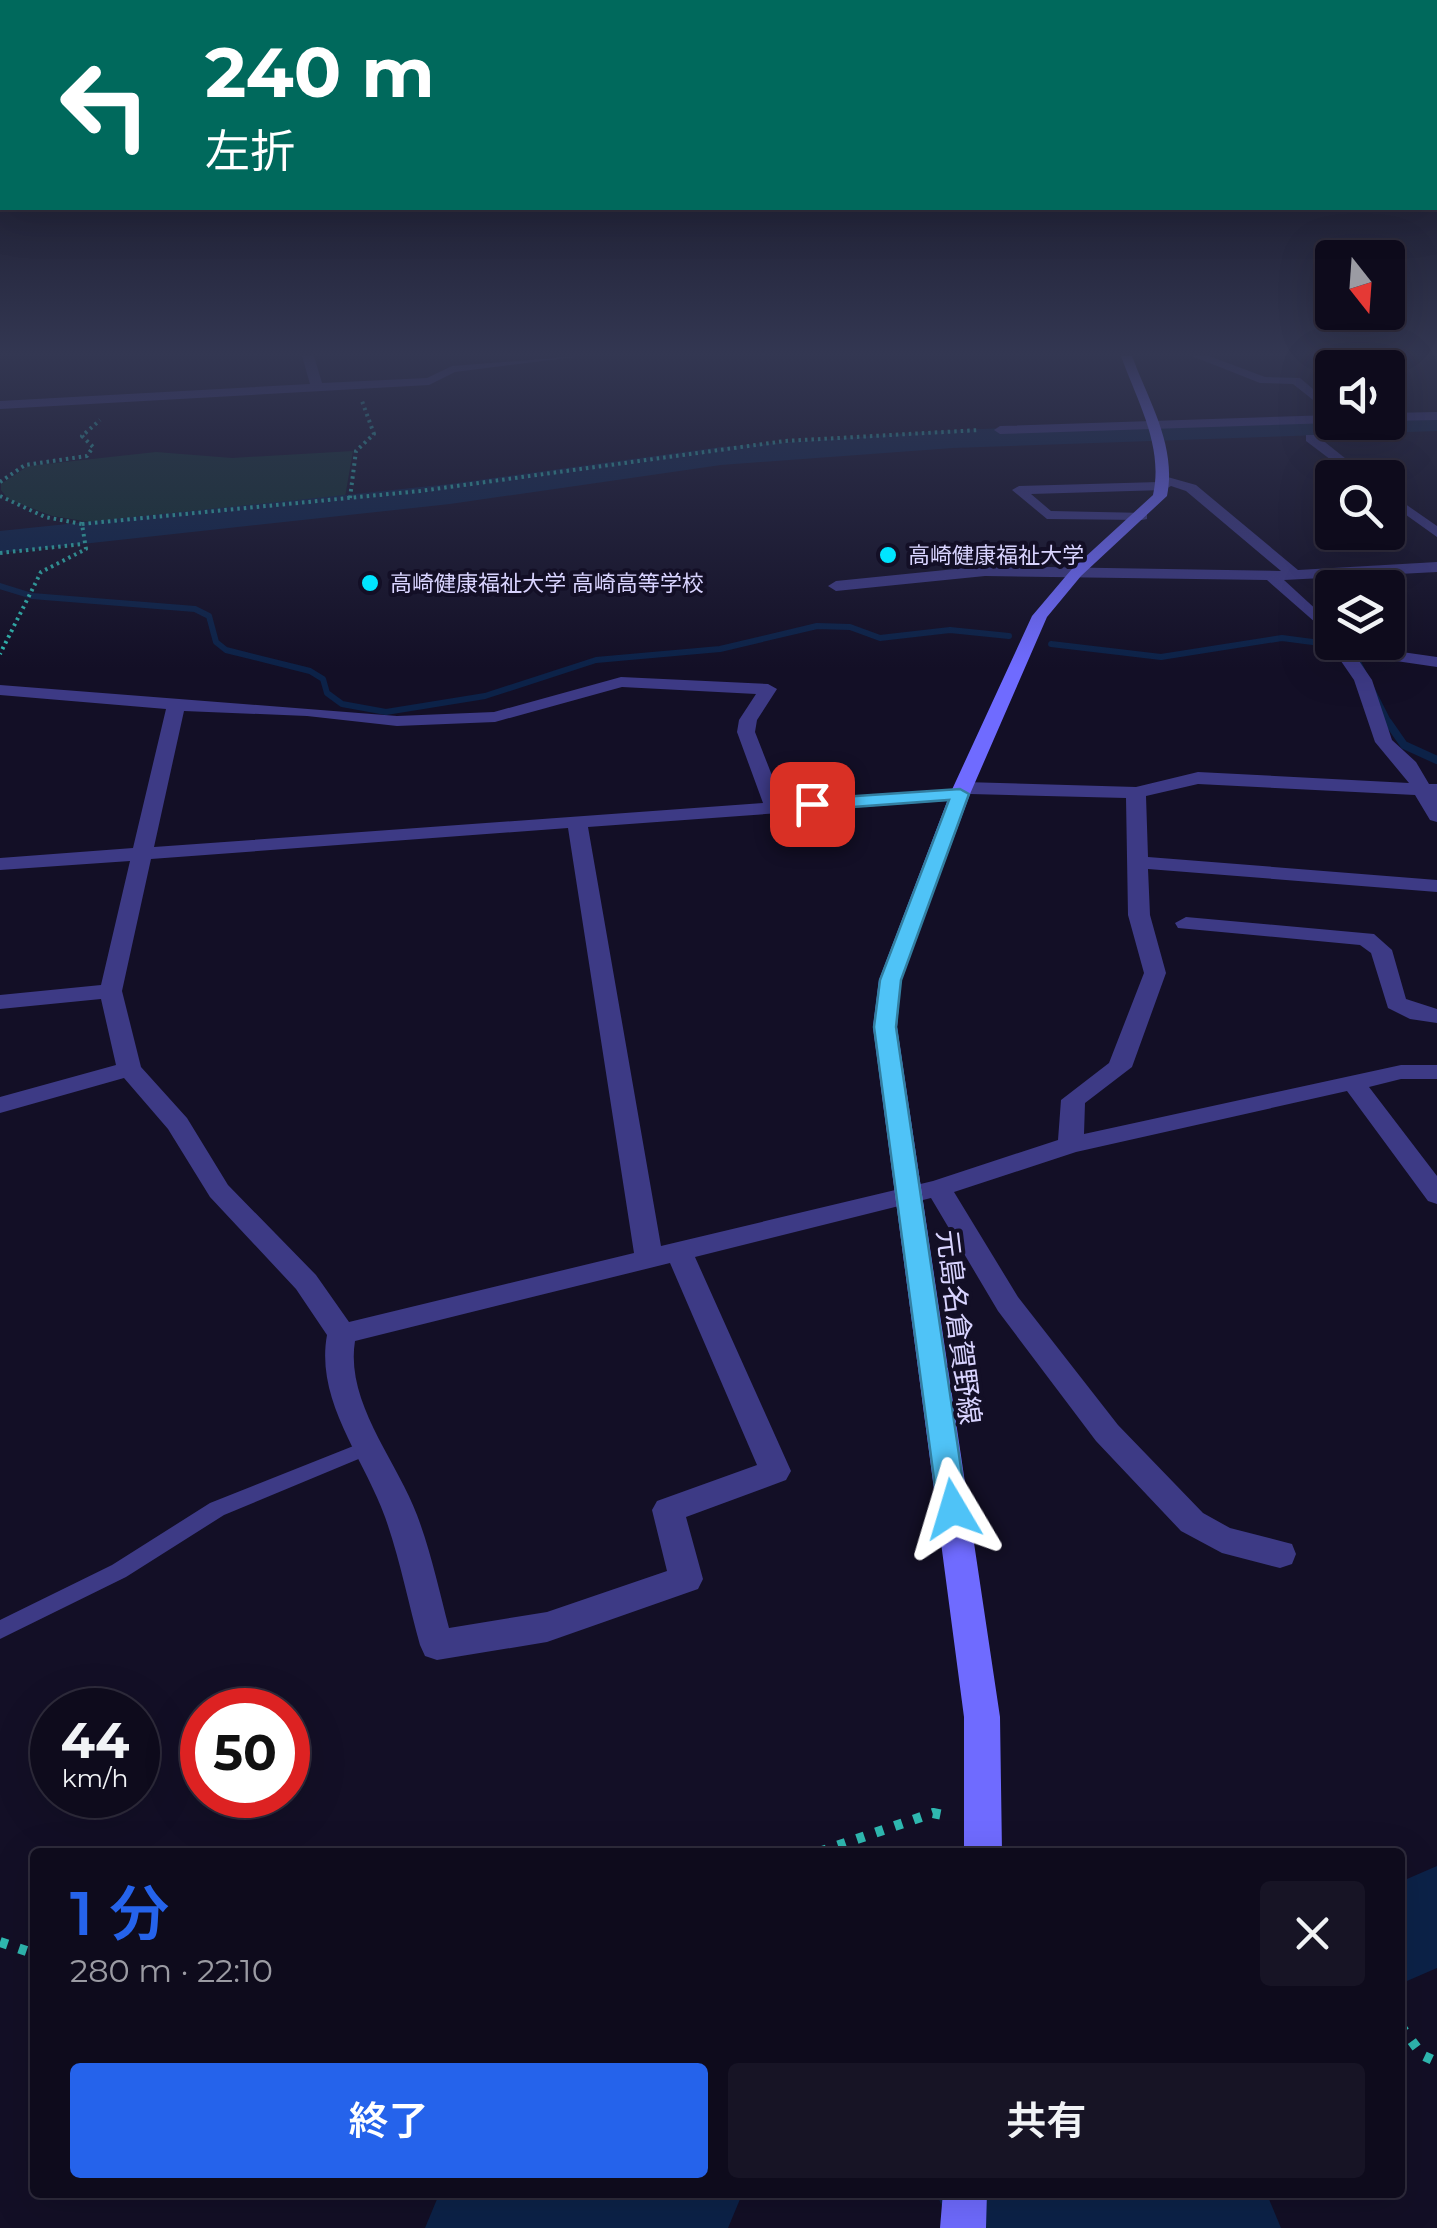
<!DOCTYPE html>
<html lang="ja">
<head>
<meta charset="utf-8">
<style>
  body { margin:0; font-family:Montserrat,"Noto Sans JP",sans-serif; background:#171425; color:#f1f3f6; height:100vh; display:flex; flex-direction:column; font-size:38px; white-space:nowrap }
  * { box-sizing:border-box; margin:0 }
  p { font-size:32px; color:#9b9ba3 }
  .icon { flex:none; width:55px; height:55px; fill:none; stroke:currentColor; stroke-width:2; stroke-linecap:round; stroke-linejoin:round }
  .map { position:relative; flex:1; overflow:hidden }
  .drawer { position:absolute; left:30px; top:1848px; width:1375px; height:350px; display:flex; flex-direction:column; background:#0e0b1c; border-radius:10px; box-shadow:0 10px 40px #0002,0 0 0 2px #2e2b3b }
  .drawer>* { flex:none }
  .guide { position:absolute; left:0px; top:0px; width:1438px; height:210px; box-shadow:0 10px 40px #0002,0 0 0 2px #2e2b3b; background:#00695c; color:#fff; overflow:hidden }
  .needle { width:65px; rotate:163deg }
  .controls { position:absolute; left:1315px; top:240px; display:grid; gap:20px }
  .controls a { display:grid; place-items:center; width:90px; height:90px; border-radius:10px; background:#0e0b1c; box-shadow:0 10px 40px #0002,0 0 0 2px #2e2b3b; font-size:50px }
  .speed { position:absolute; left:30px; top:1688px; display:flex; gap:20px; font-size:50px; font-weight:700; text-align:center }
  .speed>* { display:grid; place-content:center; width:130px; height:130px; border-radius:50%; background:#0e0b1c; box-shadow:0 10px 40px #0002,0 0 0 2px #2e2b3b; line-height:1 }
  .speed small { font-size:25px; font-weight:400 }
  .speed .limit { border:15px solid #d22; background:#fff; color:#111 }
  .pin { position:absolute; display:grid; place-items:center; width:85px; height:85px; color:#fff; margin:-42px; border-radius:20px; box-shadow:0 5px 15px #0006 }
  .me { position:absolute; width:110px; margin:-55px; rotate:353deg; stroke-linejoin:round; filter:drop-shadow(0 0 8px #0008) }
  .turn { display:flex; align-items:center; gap:35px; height:210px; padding:0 40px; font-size:45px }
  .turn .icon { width:130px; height:130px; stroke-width:2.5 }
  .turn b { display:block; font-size:70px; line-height:85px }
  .round { display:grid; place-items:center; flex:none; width:105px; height:105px; border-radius:10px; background:#171425 }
  .head { display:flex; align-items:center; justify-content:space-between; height:170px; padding:0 40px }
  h1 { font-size:60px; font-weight:600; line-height:75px; color:#2563eb }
  .action { display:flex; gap:20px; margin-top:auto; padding:20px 40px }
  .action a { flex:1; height:115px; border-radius:10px; background:#2563eb; color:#fff; font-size:40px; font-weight:600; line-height:115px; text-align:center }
  .action a+a { background:#171425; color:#f1f3f6 }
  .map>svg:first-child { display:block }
  .green { fill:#12302f }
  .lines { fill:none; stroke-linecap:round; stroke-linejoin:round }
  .stream-far2 { stroke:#0c2248; stroke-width:6 }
  .stream-far1 { stroke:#0c2248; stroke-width:8 }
  .stream { stroke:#0c2248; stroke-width:16 }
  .river { fill:#0c2248; fill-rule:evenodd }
  .path-far1 { stroke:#2fb8b0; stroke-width:4; stroke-dasharray:2.5 4; stroke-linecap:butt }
  .path { stroke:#2fb8b0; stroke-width:10; stroke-dasharray:8 12; stroke-linecap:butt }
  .lane { fill:#3d3a85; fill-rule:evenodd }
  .street { fill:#3d3a85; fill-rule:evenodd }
  .secondary { fill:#6f6bff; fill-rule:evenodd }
  .route { fill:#4fc3f7; stroke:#337fa1; stroke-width:2.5 }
  .poi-dot { fill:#00e5ff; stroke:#130f26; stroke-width:4 }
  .labels { text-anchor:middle; stroke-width:8; stroke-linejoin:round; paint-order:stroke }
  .far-poi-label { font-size:22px; fill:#d9d4ff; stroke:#130f26; text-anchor:start }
  .street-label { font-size:28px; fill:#d9d4ff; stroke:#130f26 }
</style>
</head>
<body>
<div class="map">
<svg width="1437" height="2228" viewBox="0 0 1437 2228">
  <rect width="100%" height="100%" fill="#130f26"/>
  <!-- green -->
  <path class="green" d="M353,451l-8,46 -255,25 -38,-6 -44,-17 -7,-9v-6l27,-18 128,-14 76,6z"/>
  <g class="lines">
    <!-- stream-far2 -->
    <path class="stream-far2" d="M0,586l32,10 163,13 14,7 7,26 10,8 84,21 13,8 4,14 15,11 44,8 99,-16 111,-36 124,-11 97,-23 33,1 30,11 70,-8 59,6
      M1051,644l110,13 121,-19 46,6
      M1354,654l36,71"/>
    <!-- stream-far1 -->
    <path class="stream-far1" d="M1388,722l16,23 33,15"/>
    <!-- stream -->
    <path class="stream" d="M1154,2216l2,12"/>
    <!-- river -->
    <path class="river" d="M1437,413v18l-484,17 -232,17 -271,39 -450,49v-22l450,-47 271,-37 232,-17 379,-13v5h56v-7z
      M1437,1866v102l-37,16v-102z
      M440,2192h303l-15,36h-303z
      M936,2192h330l15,36h-330z"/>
    <!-- path-far1 -->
    <path class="path-far1" d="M0,482l25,-17 62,-9 6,-9 -11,-11 18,-16
      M0,496l45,21 37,7 4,25 -45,23 -41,82
      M350,498l6,-47 18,-17 -12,-33
      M82,524l338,-33 365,-50 194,-11
      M0,553l83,-9"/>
    <!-- path -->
    <path class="path" d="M819,1852l114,-39 15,3
      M0,1942l35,12
      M1400,2025l22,30 15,7"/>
    <!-- lane -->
    <path class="lane" d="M366,1441l7,2 2,5 -2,5 -149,62 -98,62 -126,62v-19l112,-55 98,-62z"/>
    <!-- street -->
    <path class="street" d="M302,356h12l8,27 105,-5 25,-12 130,-10 -127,16 -26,13 -429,24v-8l310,-17z
      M1192,356h17l56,21 35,1 32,27v10l-39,-31 -33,-1z
      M1437,412v8l-49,1v-8z
      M1332,415v8l-332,11 -6,-4 6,-4z
      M1306,435h10l54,43h-15l-49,-37z
      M1164,476l32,9 102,85 139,-8v10l-153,8 48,44v13l-65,-57 -282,-4 -149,15 -8,-5 8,-5 149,-15 296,5 -95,-80 -15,-5 -7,4 -133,4 20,17 96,2v6l-5,1 -95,-1 -35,-29 7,-4 140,-4z
      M1388,492l49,34v11l-49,-35z
      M1332,639v3l105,15v10l-82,-12 17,25 20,60 24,22 13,22h8v38l-7,-2 -15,-25 -217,-11 -52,12 2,61 289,23v12l-289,-23 2,46 16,58 -34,94 -47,36 -1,31 317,-69h36v14h-36l-32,8 68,89v28l-9,-3 -81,-110 -271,61 -122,40 64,105 100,128 85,88 27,15 62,16 4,10 -4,10 -12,4 -58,-15 -41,-22 -85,-90 -98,-130 -67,-113 -236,59 96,214 -5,9 -100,37 17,62 -5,10 -151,53 -110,18 -12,-4 -5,-11c-12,-43 -20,-86 -35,-128 -21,-59 -70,-116 -58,-182l-31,-46 -86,-92 -42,-68 -44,-51 -124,35v-16l116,-32 -15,-66 -101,10v-14l101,-10 29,-124 -130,9v-12l133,-10 33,-139 -166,-14v-10l397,31 97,-4 127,-35 147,7 9,5 -20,31 -2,12 27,69 173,-12 9,-7 172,5 62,-15 211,11 -34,-41 -21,-62 -22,-32zM622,687l134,7 -17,26 -2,12 26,71 -609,44 30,-136 123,5 90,10 98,-4zM970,794l156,4 2,117 16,58 -35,90 -48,37 -3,40 -125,41 -272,65 -73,-419 372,-27zM568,828l66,425 -285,69 -33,-47 -88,-90 -41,-67 -46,-51 -19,-76 29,-132zM670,1263l87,202 -100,36 -5,9 15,61 -120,41 -98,16c-10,-38 -18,-76 -32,-113 -20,-54 -72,-113 -62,-174z
      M1186,917l188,17 18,16 14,49 31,10v14l-27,-4 -22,-11 -17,-55 -11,-8 -182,-17 -3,-5z"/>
    <!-- secondary -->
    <path class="secondary" d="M1121,356h11c17,46 45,90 35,140l-86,80 -34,41 -77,177 -69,186 -4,47 103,690 2,135h-38v-135l-91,-690 6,-47 71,-186 82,-178 39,-46 82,-75c11,-49 -16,-94 -32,-139z
      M943,2192h44l-1,36h-46z"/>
  </g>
  <!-- sky -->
  <linearGradient id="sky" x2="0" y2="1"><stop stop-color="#0a0815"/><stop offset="0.53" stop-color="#333752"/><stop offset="1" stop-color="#333752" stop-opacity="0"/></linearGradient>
  <rect width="1437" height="668" fill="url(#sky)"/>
  <!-- route -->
  <path class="route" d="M960,789l9,5 -68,186 -5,47 71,482 -4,8h-21l-4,-8 -64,-482 6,-47 69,-180 -137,10 -9,-6 9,-5z"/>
  <!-- markers -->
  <g class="poi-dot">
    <circle cx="888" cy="555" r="10"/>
    <circle cx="370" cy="583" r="10"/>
  </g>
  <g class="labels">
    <!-- far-poi labels -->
    <g class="far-poi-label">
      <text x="908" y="563">高崎健康福祉大学</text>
      <text x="390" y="591">高崎健康福祉大学 高崎高等学校</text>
    </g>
    <!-- street labels -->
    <g class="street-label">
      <text transform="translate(959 1327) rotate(83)" y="10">元島名倉賀野線</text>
    </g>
  </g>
</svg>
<div class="controls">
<a><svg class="needle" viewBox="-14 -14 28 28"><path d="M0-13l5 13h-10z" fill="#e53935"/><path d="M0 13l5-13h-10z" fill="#9b9ba3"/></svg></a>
<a><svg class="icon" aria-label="sound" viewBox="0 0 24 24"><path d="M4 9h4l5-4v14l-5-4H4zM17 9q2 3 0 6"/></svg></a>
<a><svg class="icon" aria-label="search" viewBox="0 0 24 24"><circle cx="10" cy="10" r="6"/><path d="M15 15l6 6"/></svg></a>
<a><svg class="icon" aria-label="layers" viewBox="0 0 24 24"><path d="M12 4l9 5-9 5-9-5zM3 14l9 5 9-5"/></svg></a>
</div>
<div class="speed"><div>44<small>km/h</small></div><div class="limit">50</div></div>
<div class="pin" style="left:812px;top:804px;background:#d93025"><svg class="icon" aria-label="arrive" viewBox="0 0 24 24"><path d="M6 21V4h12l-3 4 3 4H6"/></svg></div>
<svg class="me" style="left:953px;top:1509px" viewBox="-20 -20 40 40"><path d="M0-17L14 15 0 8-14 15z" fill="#4fc3f7" stroke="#fff" stroke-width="4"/></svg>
<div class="guide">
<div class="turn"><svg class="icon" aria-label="left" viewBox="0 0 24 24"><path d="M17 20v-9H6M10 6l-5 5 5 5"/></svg><div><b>240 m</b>左折</div></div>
</div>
<section class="drawer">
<div class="head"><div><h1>1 分</h1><p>280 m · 22:10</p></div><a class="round"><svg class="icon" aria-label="close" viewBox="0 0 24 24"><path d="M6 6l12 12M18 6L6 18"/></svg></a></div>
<div class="action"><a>終了</a><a>共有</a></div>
</section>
</div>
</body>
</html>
